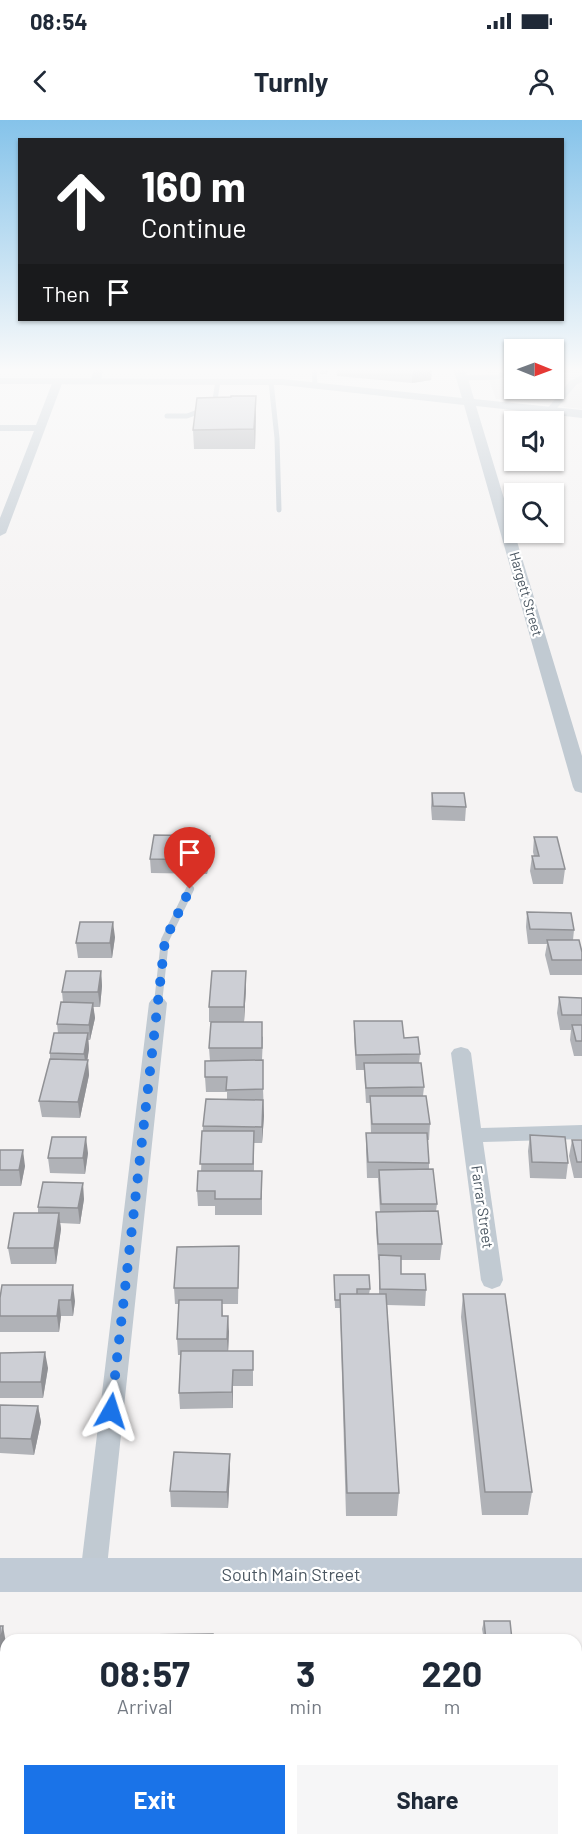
<!DOCTYPE html>
<html lang="en">
<head>
<meta charset="utf-8">
<style>
  body { margin:0; font-family:Barlow,sans-serif; background:#f6f6f7; color:#1f2937; height:100vh; display:flex; flex-direction:column; font-size:22px; white-space:nowrap }
  * { box-sizing:border-box; margin:0 }
  p { font-size:20px; color:#747a83 }
  .icon { flex:none; width:33px; height:33px; fill:none; stroke:currentColor; stroke-width:2; stroke-linecap:round; stroke-linejoin:round }
  .map { position:relative; flex:1; overflow:hidden }
  .drawer { position:absolute; left:0px; top:1514px; width:582px; height:212px; display:flex; flex-direction:column; background:#fff; border-radius:18px 18px 0 0; box-shadow:0 2px 4px #0004 }
  .drawer>* { flex:none }
  .top-card { position:absolute; left:18px; top:18px; width:546px; height:183px; border-radius:0px; box-shadow:0 2px 4px #0004; background:#202124; color:#fff; overflow:hidden }
  .needle { width:39px; rotate:91deg }
  .tools { position:absolute; left:504px; top:219px; display:grid; gap:12px }
  .tools a { display:grid; place-items:center; width:60px; height:60px; border-radius:0px; background:#fff; box-shadow:0 2px 4px #0004; font-size:30px }
  .pin { position:absolute; display:grid; place-items:center; width:51px; height:51px; color:#fff; margin:-62px -26px; border-radius:50% 50% 50% 0; rotate:-45deg; box-shadow:0 0 6px #0007 }
  .pin .icon { rotate:45deg }
  .me { position:absolute; width:66px; margin:-33px; rotate:6deg; stroke-linejoin:round; filter:drop-shadow(0 0 4px #0008) }
  .turn { display:flex; align-items:center; gap:21px; height:126px; padding:0 24px; font-size:27px }
  .turn .icon { width:78px; height:78px; stroke-width:2.5 }
  .turn b { display:block; font-size:42px; line-height:51px }
  .then { display:flex; align-items:center; height:57px; padding:0 24px; background:#0003; gap:12px; font-size:22px }
  .eta { display:flex; justify-content:space-evenly; align-items:center; height:102px; text-align:center }
  .eta b { font-size:36px; font-weight:700; line-height:42px }
  .action { display:flex; gap:12px; margin-top:auto; padding:12px 24px }
  .action a { flex:1; height:69px; border-radius:0px; background:#1a73e8; color:#fff; font-size:24px; font-weight:700; line-height:69px; text-align:center }
  .action a+a { background:#f6f6f7; color:#1f2937 }
  .status { display:flex; justify-content:space-between; align-items:center; height:42px; padding:0 30px; background:#fff; direction:ltr }
  .status svg { height:16px; fill:currentColor }
  header { display:flex; justify-content:space-between; align-items:center; height:78px; padding:0 24px; background:#fff; font-size:27px; font-weight:700 }
  .map>svg:first-child { display:block }
  .education { fill:#e6e4e5 }
  .lines { fill:none; stroke-linecap:round; stroke-linejoin:round }
  .service-far1 { stroke:#c1cad2; stroke-width:5 }
  .service { stroke:#c1cad2; stroke-width:8 }
  .minor { fill:#c1cad2; fill-rule:evenodd }
  .tertiary { fill:#c1cad2; fill-rule:evenodd }
  .secondary { fill:#c1cbd6; fill-rule:evenodd }
  .wall { fill:#b0b2b7 }
  .shaded-wall { fill:#909195 }
  .building { fill:#cdcfd5; stroke:#909195; stroke-width:1.5 }
  .route { stroke:#1a73e8; stroke-width:10; stroke-dasharray:0 18 }
  .labels { text-anchor:middle; stroke-width:4.5; stroke-linejoin:round; paint-order:stroke }
  .far-street-label { font-size:14px; fill:#4a5661; stroke:#fff }
  .street-label { font-size:15px; fill:#4a5661; stroke:#fff }
  .near-street-label { font-size:18px; fill:#4a5661; stroke:#fff }
</style>
</head>
<body>
<div class="status"><b>08:54</b><svg viewBox="0 0 49 12"><path d="M0 12V9h3v3zM5 12V6h3v6zM10 12V3h3v9zM15 12V0h3v12zM26 1h20v11H26zM47 4h2v5h-2z"/></svg></div>
<header><svg class="icon" aria-label="back" viewBox="0 0 24 24"><path d="M15 5l-7 7 7 7"/></svg>Turnly<svg class="icon" aria-label="person" viewBox="0 0 24 24"><circle cx="12" cy="8" r="4"/><path d="M4 21q1-7 8-7t8 7"/></svg></header>
<div class="map">
<svg width="582" height="1724" viewBox="0 0 582 1724">
  <rect width="100%" height="100%" fill="#f5f3f3"/>
  <!-- education -->
  <path class="education" d="M485,248h29v20h40v-20h28v41l-86,-10z"/>
  <g class="lines">
    <!-- service-far1 -->
    <path class="service-far1" d="M314,248l1,17
      M462,258l36,-1 13,-9
      M271,262l6,56 2,72
      M167,296h20l27,-10 4,-25"/>
    <!-- service -->
    <path class="service" d="M158,883l7,-63 25,-51"/>
    <!-- minor -->
    <path class="minor" d="M94,248h9l-2,13 -5,3 -5,-3z
      M582,255v7l-6,3 -23,28h-6v-4l23,-28z
      M58,258l5,3 -57,152 -6,3v-18l34,-87h-34v-6h36l17,-44z
      M158,877l6,2 3,4 -61,573 -4,9 -9,3 -9,-3 -4,-9 69,-573 3,-4z
      M461,927l7,2 3,4 10,75 101,-3v14l-99,3 20,138 -3,6 -8,3 -8,-3 -3,-6 -30,-227 3,-4z"/>
    <!-- tertiary -->
    <path class="tertiary" d="M453,248h12l9,31 108,11v8l-106,-12 106,350v37l-7,-2 -2,-4 -109,-382 -182,-20 -282,-1v-6l282,1 180,19z"/>
    <!-- secondary -->
    <path class="secondary" d="M0,1438h582v34h-582z"/>
  </g>
  <!-- wall -->
  <path class="wall" d="M317,248h115l-1,12 -19,3 -75,-7 -1,-7h-6l-4,5h-6v-5z
    M554,248h28l-21,5 -7,-4z
    M256,276l-1,53h-61l-1,-19 38,-33z
    M432,673l34,14 -1,14 -33,-1 -1,-13z
    M210,716v15l-3,23 -56,-1 -1,-14z
    M534,717l31,32 -2,15h-30l-3,-13 2,-15h2l-1,-4z
    M527,792l47,18 -1,10 9,12v23h-32l-5,-20 2,-11h-19l-2,-17z
    M115,817l-3,21h-34l-2,-15z
    M101,851l1,15 -2,21h-7l2,11 -5,22h-2l1,9 -2,11 2,15 -9,43 -38,-1 -3,-16 11,-42v-6l8,-20 -1,-9 6,-22 -1,-10z
    M246,866l-2,36 19,15 -1,23 2,56 -2,27h-8v28l8,15v29h-47v-9h-17l-1,-15 4,-20 2,-45 24,-26v-8h-21l-1,-15 5,-16 -1,-13 2,-26h-2v-15z
    M559,877l23,1v58h-8l-4,-16 1,-10h-11l-3,-17z
    M354,901l50,17 16,16 -1,9 5,24 -1,9 7,28 -1,16h-2l2,23v6l8,35 -1,7 6,33 -2,16h-39v14l25,16 -1,16 -38,-1 12,188 -2,23h-51l-6,-208h-5l-1,-33 36,14 -1,5h10v-34h-1l-2,-32v-16h4l-2,-34h-11l-1,-29v-16h5l-1,-30h-4l-2,-33h-8l-2,-33z
    M530,1015l38,28 -2,16 -36,-1 -2,-27z
    M572,1020h10v38h-8l-5,-22z
    M0,1030l25,16 -4,20h-21z
    M88,1033l-3,21 -35,-1 -2,-15z
    M84,1079l-4,25 -20,-1 1,6 -5,35h-45l-3,-16 30,-35v-6z
    M239,1126l-1,58h-16l1,12 6,16 -1,19h25v35h-20v22l-53,1 -1,-16 2,-38h-3l-1,-16 2,-35h-4l-1,-16z
    M2,1165l73,16 -2,15h-12l-2,16h-59v-34z
    M463,1174l69,198 -4,23h-46l-21,-198z
    M0,1233l48,15 -5,30h-43z
    M0,1285l38,1 3,16 -7,33 -34,-2z
    M230,1350l-2,38 -57,-1 -1,-16z
    M484,1501l28,19h-28l-2,-11z"/>
  <!-- shaded-wall -->
  <path class="shaded-wall" d="M326,248h4l-4,6z
    M432,248l-1,12 -19,3 1,-14z
    M562,248h20v1l-21,4z
    M256,276v18l-1,35 -1,-20z
    M210,716v15l-3,23v-14z
    M113,802l2,15 -3,21 -2,-15z
    M101,851l1,15 -2,21 -2,-15z
    M246,851v15l-2,36v-15z
    M93,883l2,15 -5,22 -1,-15z
    M88,913l1,16 -2,14 1,-3 1,15 -9,43 -2,-16 8,-34 -2,-14z
    M263,980l1,16 -2,27v-16z
    M86,1017l2,16 -3,21 -2,-16z
    M23,1030l2,16 -4,20 -2,-16z
    M83,1063l1,16 -4,25 -2,-16z
    M59,1093l2,16 -5,35 -2,-16z
    M73,1165l2,16 -2,15 -2,-16z
    M59,1180l2,16 -2,16 -2,-16z
    M228,1196l1,16 -1,23 -1,-16z
    M45,1232l3,16 -5,30 -2,-16z
    M233,1250v38l-1,-16z
    M38,1286l3,16 -7,33 -3,-16z
    M230,1334v16l-2,38 -1,-16z
    M3,1506l3,17v15l-6,41v-55z
    M0,1607l3,15 -3,24z"/>
  <!-- building -->
  <path class="building" d="M231,276h25l-2,33 -61,1 4,-32 34,-1z
    M432,673h32l2,14 -33,-1z
    M154,715l56,1 -3,24 -57,-1z
    M534,717h23l8,32h-30l-3,-13h7z
    M527,792l44,1 3,17 -44,-1z
    M80,802h33l-3,21h-34z
    M547,820h32l3,12v8h-30z
    M66,851h35l-3,21h-36z
    M212,851h34l-2,36h-35z
    M559,877l23,1v17h-20z
    M61,882l32,1 -4,22 -32,-1z
    M354,901h48l2,17 14,-1 2,17 -64,1z
    M211,902h51v26h-53z
    M572,905h10v16h-6z
    M54,913h34l-4,21 -34,-1z
    M50,939l38,1 -10,42 -39,-1z
    M263,940v29l-37,1 1,-13h-22v-16z
    M364,943h57l3,24 -58,1z
    M370,976h56l4,28h-58z
    M206,979l57,1 -1,27 -59,-1z
    M202,1011h52l-1,33h-53z
    M366,1013h61l2,30 -61,-1z
    M530,1015l35,2 3,26 -36,-1z
    M52,1017h34l-3,21h-35z
    M572,1020h10v22h-5z
    M0,1030h23l-4,20h-19z
    M433,1049l4,35h-56l-2,-34z
    M198,1051h64l-1,28h-46v-8h-18z
    M43,1062l40,1 -5,25 -40,-1z
    M438,1091l4,33h-64l-2,-32z
    M14,1093h45l-5,35h-46z
    M239,1126l-1,42h-64l3,-41z
    M379,1135l22,1v18h24l1,16 -46,-1z
    M334,1155h35l1,14h-13v5h-17v6h-5z
    M2,1165h71l-2,15h-12l-2,16h-57v-18z
    M340,1174h46l13,199h-52z
    M463,1174h42l27,198h-47z
    M179,1180h43v16h6l-1,23h-50z
    M181,1231h72v19h-20l-1,22 -53,1z
    M45,1232l-4,30h-41v-29z
    M0,1285l38,1 -7,33 -31,-1z
    M174,1332l56,2 -3,38 -57,-1z
    M484,1501h26l2,19h-26z
    M0,1506h3l-3,18z
    M213,1514v6h-74l1,-5z"/>
  <!-- sky -->
  <linearGradient id="sky" x2="0" y2="1"><stop stop-color="#85c3ea"/><stop offset="0.51" stop-color="#fafafa"/><stop offset="1" stop-color="#fafafa" stop-opacity="0"/></linearGradient>
  <rect width="582" height="490" fill="url(#sky)"/>
  <g class="lines">
    <!-- route -->
    <path class="route" d="M111,1291l54,-471 25,-51"/>
  </g>
  <g class="labels">
    <!-- far-street labels -->
    <g class="far-street-label">
      <text transform="translate(526 474) rotate(74)" y="5">Hargett Street</text>
    </g>
    <!-- street labels -->
    <g class="street-label">
      <text transform="translate(482 1087) rotate(82)" y="5">Farrar Street</text>
    </g>
    <!-- near-street labels -->
    <g class="near-street-label">
      <text x="291" y="1461">South Main Street</text>
    </g>
  </g>
</svg>
<div class="tools">
<a><svg class="needle" viewBox="-14 -14 28 28"><path d="M0-13l5 13h-10z" fill="#e53935"/><path d="M0 13l5-13h-10z" fill="#747a83"/></svg></a>
<a><svg class="icon" aria-label="sound" viewBox="0 0 24 24"><path d="M4 9h4l5-4v14l-5-4H4zM17 9q2 3 0 6"/></svg></a>
<a><svg class="icon" aria-label="search" viewBox="0 0 24 24"><circle cx="10" cy="10" r="6"/><path d="M15 15l6 6"/></svg></a>
</div>
<div class="pin" style="left:190px;top:769px;background:#d93025"><svg class="icon" aria-label="arrive" viewBox="0 0 24 24"><path d="M6 21V4h12l-3 4 3 4H6"/></svg></div>
<svg class="me" style="left:111px;top:1291px" viewBox="-20 -20 40 40"><path d="M0-17L14 15 0 8-14 15z" fill="#1a73e8" stroke="#fff" stroke-width="4"/></svg>
<div class="top-card">
<div class="turn"><svg class="icon" aria-label="ahead" viewBox="0 0 24 24"><path d="M12 20V5M6 11l6-6 6 6"/></svg><div><b>160 m</b>Continue</div></div>
<div class="then">Then<svg class="icon" aria-label="arrive" viewBox="0 0 24 24"><path d="M6 21V4h12l-3 4 3 4H6"/></svg></div>
</div>
<section class="drawer">
<div class="eta">
<div><b>08:57</b><p>Arrival</p></div>
<div><b>3</b><p>min</p></div>
<div><b>220</b><p>m</p></div>
</div>
<div class="action"><a>Exit</a><a>Share</a></div>
</section>
</div>
</body>
</html>
